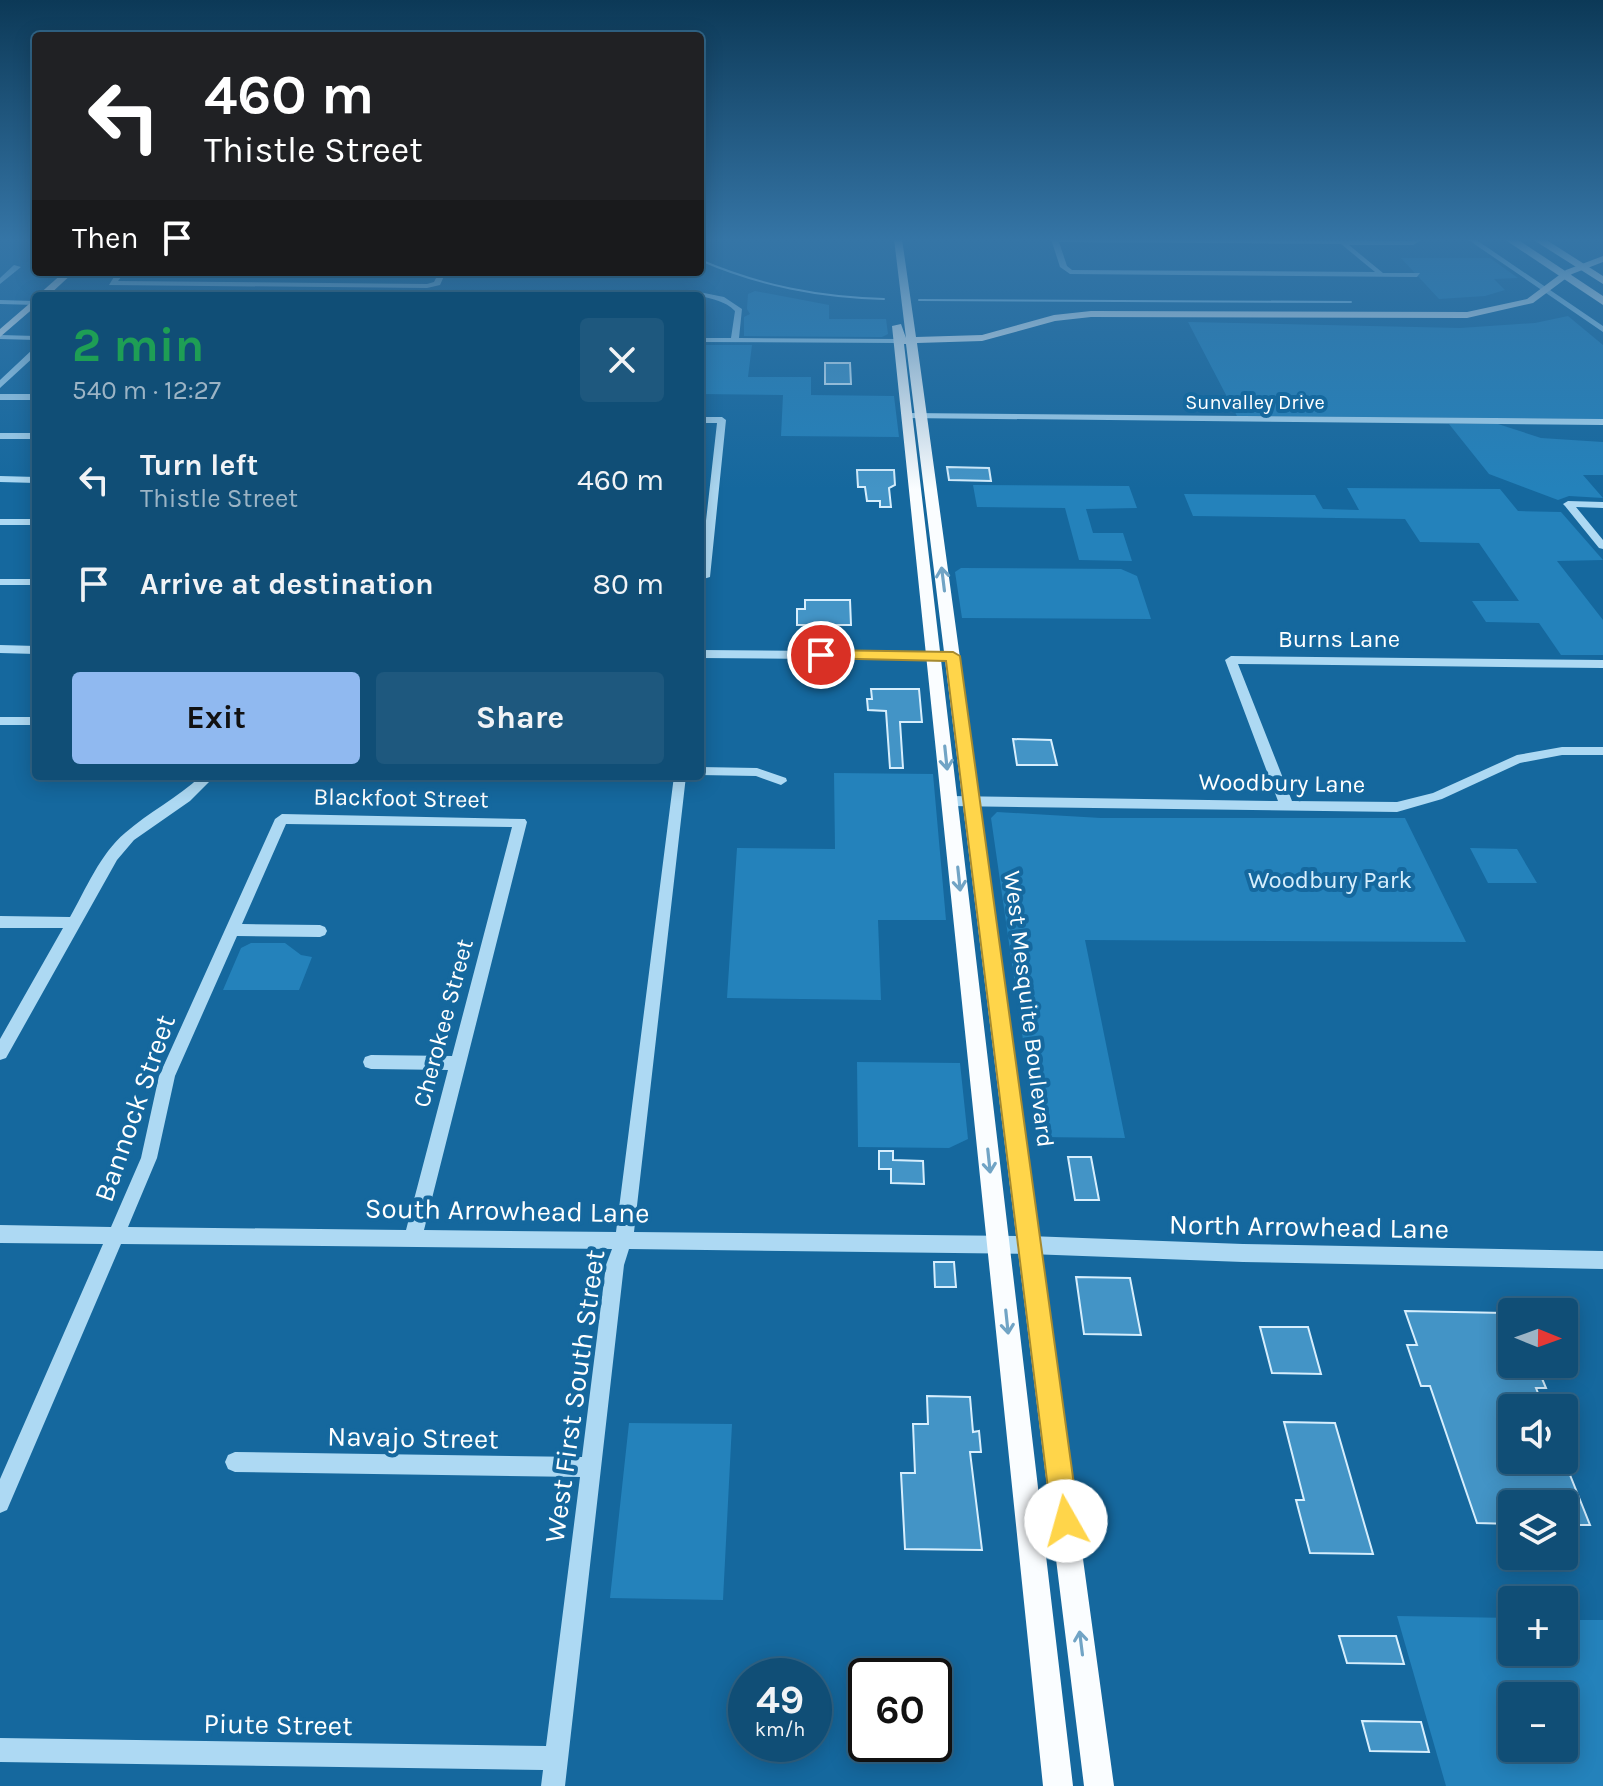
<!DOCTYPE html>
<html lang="en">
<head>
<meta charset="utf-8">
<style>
  body { margin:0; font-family:Karla,sans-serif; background:#1e587e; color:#f1f3f6; height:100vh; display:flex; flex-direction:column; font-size:30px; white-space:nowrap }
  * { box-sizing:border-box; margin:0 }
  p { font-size:26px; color:#9cb4c5 }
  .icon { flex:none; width:44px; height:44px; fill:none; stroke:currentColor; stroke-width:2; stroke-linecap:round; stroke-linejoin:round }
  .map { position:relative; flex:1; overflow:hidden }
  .panel { position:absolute; left:32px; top:292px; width:672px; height:488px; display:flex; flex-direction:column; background:#104e76; border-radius:8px; box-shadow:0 4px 20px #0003,0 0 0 2px #306588 }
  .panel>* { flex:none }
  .top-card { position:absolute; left:32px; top:32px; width:672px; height:244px; border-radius:8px; box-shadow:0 4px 20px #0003,0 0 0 2px #306588; background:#202124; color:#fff; overflow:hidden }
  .needle { width:52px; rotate:91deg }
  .tools { position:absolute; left:1498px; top:1298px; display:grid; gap:16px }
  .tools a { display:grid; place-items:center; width:80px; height:80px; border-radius:8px; background:#104e76; box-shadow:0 4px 20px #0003,0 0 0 2px #306588; font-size:40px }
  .speed { position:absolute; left:728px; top:1658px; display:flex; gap:16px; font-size:40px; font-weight:700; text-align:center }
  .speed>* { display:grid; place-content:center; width:104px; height:104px; border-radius:50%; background:#104e76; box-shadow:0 4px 20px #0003,0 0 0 2px #306588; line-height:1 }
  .speed small { font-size:20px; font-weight:400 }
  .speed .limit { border:4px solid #111; border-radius:12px; background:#fff; color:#111 }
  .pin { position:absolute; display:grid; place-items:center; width:68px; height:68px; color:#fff; margin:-34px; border:4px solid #fff; border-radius:50%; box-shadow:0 2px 8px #0007 }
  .me { position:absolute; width:88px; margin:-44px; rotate:353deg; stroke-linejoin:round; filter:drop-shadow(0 0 6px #0008) }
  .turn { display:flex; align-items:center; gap:28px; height:168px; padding:0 40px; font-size:36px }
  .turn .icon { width:104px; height:104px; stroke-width:2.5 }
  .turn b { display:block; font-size:56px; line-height:68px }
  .then { display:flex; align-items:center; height:76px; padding:0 40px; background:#0003; gap:16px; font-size:30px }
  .round { display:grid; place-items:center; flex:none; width:84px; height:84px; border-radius:8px; background:#1e587e }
  .summary { display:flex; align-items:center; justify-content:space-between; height:136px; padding:0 40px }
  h1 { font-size:48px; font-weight:700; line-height:60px; color:#1e9e55 }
  .action { display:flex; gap:16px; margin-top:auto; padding:16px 40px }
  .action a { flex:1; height:92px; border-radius:8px; background:#90b9f0; color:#111; font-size:32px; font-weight:700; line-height:92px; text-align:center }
  .action a+a { background:#1e587e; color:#f1f3f6 }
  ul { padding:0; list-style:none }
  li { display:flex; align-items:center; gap:24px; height:104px; padding:0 40px }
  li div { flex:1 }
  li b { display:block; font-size:30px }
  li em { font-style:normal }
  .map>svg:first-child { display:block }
  .green { fill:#2482bb; fill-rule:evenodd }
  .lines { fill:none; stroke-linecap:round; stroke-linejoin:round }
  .stream { stroke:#a0d6f6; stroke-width:2 }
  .building { fill:#4394c6; stroke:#d6eefd; stroke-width:2 }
  .minor { fill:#add9f3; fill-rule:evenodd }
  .major { fill:#fafdff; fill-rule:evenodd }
  .highway { fill:#fff; fill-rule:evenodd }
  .oneway { stroke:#71a4c5 }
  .route { fill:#ffd54a; stroke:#a68a30; stroke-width:2 }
  .labels { text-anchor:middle; stroke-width:8; stroke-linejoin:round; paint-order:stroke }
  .far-street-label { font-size:20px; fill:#fff; stroke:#15689e }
  .street-label { font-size:24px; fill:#fff; stroke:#15689e }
  .park-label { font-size:24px; fill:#d6eefd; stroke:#15689e }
  .near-street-label { font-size:28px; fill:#fff; stroke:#15689e }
</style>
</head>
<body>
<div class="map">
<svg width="1603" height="1786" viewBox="0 0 1603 1786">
  <rect width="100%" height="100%" fill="#15689e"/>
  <!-- green -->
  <path class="green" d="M1401,258h89l28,20 -24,1 11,11 -20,6 -46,3z
    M755,291l74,14v14h57l2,15 -6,3 -138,-1v-19l6,-3 -3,-5 1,-15z
    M1568,316l35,29v74l-366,-3 -49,-94 272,6 75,-5z
    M700,345h52l-4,32h63v18l83,1 5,41 -118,-1 2,-41 -83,-1z
    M1449,424h49l43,14 62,4v33h-20l20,23 -34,-2 -11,4 -69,-26z
    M973,485l156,1 8,22 -51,1 7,24h30l9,28 -53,-1 -14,-52 -88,-1z
    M1347,488l153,1 18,22 43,1 42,48 -46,1 46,59v35h-42l-22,-32 -53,-1 -14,-21h47l-40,-58 -59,-1 -15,-23 -212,-3 -9,-22 131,1 8,14 36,1z
    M961,568l160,1 16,7 14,43 -189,-1 -7,-46z
    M834,773l99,1 13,146h-68l3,80 -154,-2 10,-150 98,1z
    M997,812l104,6h304l61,124 -381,-2 40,198 -88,-1 -46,-319z
    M1470,848l47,1 20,34h-49z
    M251,943h34l16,12 11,2 -13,33h-76l18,-42z
    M857,1062l103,1 8,76 -19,9 -91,-1z
    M629,1423l103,1 -9,176 -113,-2z
    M1397,1616l115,2v34h52v-32h39v166h-157zM1564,1696v52h-52v-52z"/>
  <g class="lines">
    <!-- stream -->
    <path class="stream" d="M700,260c61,26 118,37 184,39
      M919,300l432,2"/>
  </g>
  <!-- building -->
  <path class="building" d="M825,363h25l1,21h-26z
    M947,467l42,1 2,13 -42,-1z
    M857,470h37l1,15 -6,3 2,19h-11v-6h-13l-2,-14h-7z
    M805,600h45l1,25h-54v-16h8z
    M871,689h48l3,33h-22l3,46h-13l-4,-57 -18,-1 -1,-11h5z
    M1013,739l38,1 6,25h-40z
    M879,1151h14v9l30,1 1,23 -33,-1v-14h-12z
    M1068,1157h23l8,43h-24z
    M934,1262h20l2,25h-21z
    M1076,1277l54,1 11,57 -57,-1z
    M1405,1311l100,2 7,17v34h24l10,24h-10l8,20h-32v52h52l26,65h-26v-21h-52v20l-35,-1 -47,-137h-9l-14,-41h10z
    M1260,1327h48l13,47 -49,-1z
    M927,1396l43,1 3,35 6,-1 2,21h-11l12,98 -77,-1 -4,-76h14l-2,-49h15z
    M1284,1422l51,1 38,131 -63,-1 -14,-53h8z
    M1339,1636h57l8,28 -57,-1z
    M1362,1721l59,1 8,30 -59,-1z"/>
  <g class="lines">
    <!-- minor -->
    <path class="minor" d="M1051,239l361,2 11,-2 -10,6h-64l34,28h37l-3,4 -347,-3 -10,-7zM1059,242l282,2 34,28 -303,-2 -5,-4z
      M1467,239h8l128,87v6z
      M14,265l7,2 -21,17v-6z
      M117,272h8l-7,9 309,3 7,-2 5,-10 54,1 -4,2 -44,-1 -5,11 -13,3 -318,-3z
      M479,292h220l25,5 18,12 -3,29 160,1 4,2 -4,2 -199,-1v-4h31l4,-27c-10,-10 -22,-12 -35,-15h-224l-1,-2z
      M0,300l34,1 2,4 -36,-1z
      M0,335l36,1v4l-36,-1z
      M33,349h3v6l-36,33v-8z
      M0,394h36v6h-36z
      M908,413l695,6v6l-698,-7 -1,-2z
      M700,417h22l4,3 -16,157 -10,3v-6l17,-151h-17z
      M0,433h36v6h-36z
      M0,476l36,1v6l-36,-1z
      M1568,501l35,1v6l-27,-1 27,33v9l-4,-1 -34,-42 -2,-2z
      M0,519h36v6h-36z
      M0,579h36v6h-36z
      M0,645l36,1v8l-36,-1z
      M700,650l234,2 6,4 -6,4 -234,-2z
      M1231,656l372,4v8l-365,-4 54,137 105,1 36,-9 84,-38 45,-8h41v8h-41l-42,8 -78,36 -45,13 -447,-6 -6,-5 6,-5 328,5 -53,-141z
      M0,717h36v8h-36z
      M700,767l57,1 29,10 1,3 -6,4 -25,-9 -56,-1z
      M201,776h14l-25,25 -56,39 -17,20 -111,198 -6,2v-21l63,-111h-63v-12l70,1c16,-28 30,-63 55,-84 24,-21 52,-35 76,-57z
      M674,776h12l-52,456 395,4 214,8 360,7v18l-360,-7 -214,-8 -400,-5 -5,16 -59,521h-24l2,-16 -543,-8v-24l546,8 34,-269 -345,-5 -7,-3 -3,-7 3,-7 7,-3 347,5 24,-192 6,-16 -491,-5 -114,266 -7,3v-34l103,-235 -103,-1v-18l111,2 30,-69 18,-82 116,-257 7,-5 243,5 2,3 -103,408 192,2zM286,824l226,3 -60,229 -81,-1 -6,2 -2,5 2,5 6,2 77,1 -42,160 -278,-3 29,-69 18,-82 62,-140 83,1 5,-2 2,-4 -2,-4 -5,-2 -78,-1z"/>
    <!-- major -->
    <path class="major" d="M894,239h8l14,98 66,-2 72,-20 37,-4 376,1 60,-13 39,-29 37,-14v6l-31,12 -39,29 -66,15 -376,-1 -36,4 -73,20 -65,2 197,1443h-30l-178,-1442h-2l169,1442h-30l-151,-1460 9,-2 5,14z
      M64,272h10l-26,24h-11z
      M36,298v8l-36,31v-8z"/>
    <!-- highway -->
    <path class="highway" d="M1504,239h13l86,57v9z
      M1532,239h13l58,37v8z"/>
  </g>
  <!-- one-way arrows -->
  <defs><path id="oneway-shaft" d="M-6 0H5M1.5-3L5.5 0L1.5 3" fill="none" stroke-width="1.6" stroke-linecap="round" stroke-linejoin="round" transform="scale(2)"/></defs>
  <g class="oneway">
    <use href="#oneway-shaft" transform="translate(943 579) rotate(-97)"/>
    <use href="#oneway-shaft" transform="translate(946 758) rotate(84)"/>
    <use href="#oneway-shaft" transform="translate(959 879) rotate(84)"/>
    <use href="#oneway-shaft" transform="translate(989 1161) rotate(84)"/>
    <use href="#oneway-shaft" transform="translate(1007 1322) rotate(84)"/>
    <use href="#oneway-shaft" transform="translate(1081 1643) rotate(-97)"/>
  </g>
  <!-- sky -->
  <linearGradient id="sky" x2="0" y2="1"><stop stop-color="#0c3957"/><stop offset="0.49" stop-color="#3575a6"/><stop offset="1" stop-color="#3575a6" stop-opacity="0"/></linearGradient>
  <rect width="1603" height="489" fill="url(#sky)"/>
  <!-- route -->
  <path class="route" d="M821,650l132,2 7,4 119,865 -4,9 -9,4 -10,-4 -4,-9 -106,-860 -131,-3v-6z"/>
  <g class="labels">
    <!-- far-street labels -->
    <g class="far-street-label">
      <text x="1255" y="409">Sunvalley Drive</text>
    </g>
    <!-- street labels -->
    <g class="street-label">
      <text x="1339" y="647">Burns Lane</text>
      <text transform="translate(1282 783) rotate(1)" y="8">Woodbury Lane</text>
      <text transform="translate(401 798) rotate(1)" y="8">Blackfoot Street</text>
      <text transform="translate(1029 1009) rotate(83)" y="8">West Mesquite Boulevard</text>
      <text transform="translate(443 1023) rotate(-75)" y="8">Cherokee Street</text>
    </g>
    <!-- park labels -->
    <g class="park-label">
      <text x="1330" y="888">Woodbury Park</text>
    </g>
    <!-- near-street labels -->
    <g class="near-street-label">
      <text transform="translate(134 1108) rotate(-71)" y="10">Bannock Street</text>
      <text transform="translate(507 1210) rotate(1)" y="10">South Arrowhead Lane</text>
      <text transform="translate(1309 1226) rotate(1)" y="10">North Arrowhead Lane</text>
      <text transform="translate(574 1396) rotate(-82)" y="10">West First South Street</text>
      <text transform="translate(413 1437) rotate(1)" y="10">Navajo Street</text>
      <text transform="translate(278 1724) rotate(1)" y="10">Piute Street</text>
    </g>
  </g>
</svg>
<div class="tools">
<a><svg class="needle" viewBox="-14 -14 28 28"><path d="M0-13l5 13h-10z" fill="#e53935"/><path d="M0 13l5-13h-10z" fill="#9cb4c5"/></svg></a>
<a><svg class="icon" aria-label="sound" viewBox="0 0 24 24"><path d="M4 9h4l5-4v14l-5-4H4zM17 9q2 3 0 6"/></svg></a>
<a><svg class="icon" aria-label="layers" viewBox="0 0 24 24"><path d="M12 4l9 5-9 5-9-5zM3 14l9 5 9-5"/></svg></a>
<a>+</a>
<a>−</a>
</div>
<div class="speed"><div>49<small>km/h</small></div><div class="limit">60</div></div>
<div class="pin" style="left:821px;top:655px;background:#d93025"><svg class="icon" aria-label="arrive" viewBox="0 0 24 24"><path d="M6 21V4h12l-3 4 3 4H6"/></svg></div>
<svg class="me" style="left:1066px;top:1521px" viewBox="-20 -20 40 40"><circle r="19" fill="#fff"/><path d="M0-13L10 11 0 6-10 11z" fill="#ffd54a"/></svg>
<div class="top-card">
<div class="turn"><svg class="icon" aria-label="left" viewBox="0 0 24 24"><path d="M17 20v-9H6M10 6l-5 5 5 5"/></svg><div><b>460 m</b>Thistle Street</div></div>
<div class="then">Then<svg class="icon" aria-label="arrive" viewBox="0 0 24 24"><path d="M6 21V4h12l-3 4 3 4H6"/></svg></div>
</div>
<section class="panel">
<div class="summary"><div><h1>2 min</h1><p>540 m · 12:27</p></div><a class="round"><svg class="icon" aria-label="close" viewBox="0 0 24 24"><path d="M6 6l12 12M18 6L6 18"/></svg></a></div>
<ul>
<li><svg class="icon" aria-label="left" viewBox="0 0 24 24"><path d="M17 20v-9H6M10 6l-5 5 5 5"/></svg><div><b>Turn left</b><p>Thistle Street</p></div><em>460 m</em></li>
<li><svg class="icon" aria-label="arrive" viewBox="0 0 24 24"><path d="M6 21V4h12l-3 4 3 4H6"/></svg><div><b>Arrive at destination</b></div><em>80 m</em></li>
</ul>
<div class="action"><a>Exit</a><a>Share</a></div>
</section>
</div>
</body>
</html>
